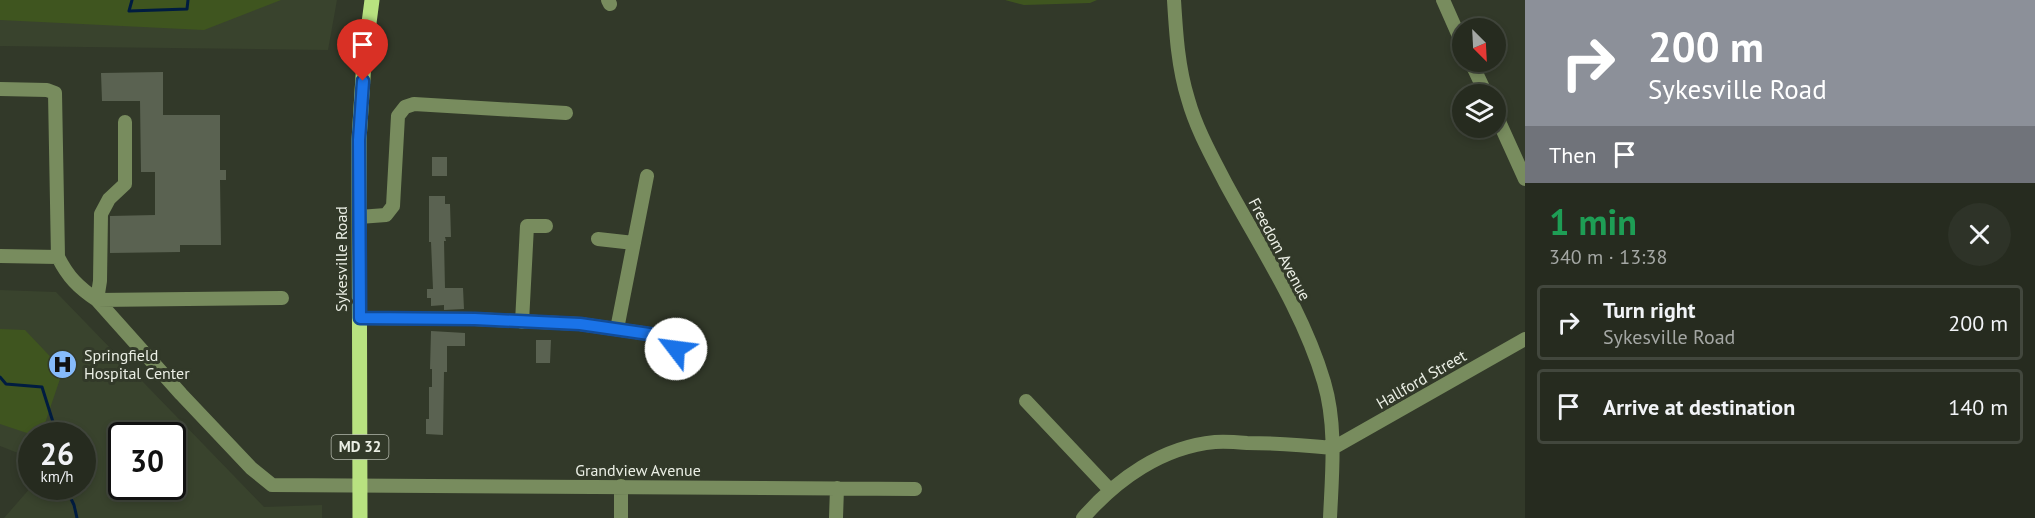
<!DOCTYPE html>
<html lang="en">
<head>
<meta charset="utf-8">
<style>
  body { margin:0; font-family:"PT Sans",sans-serif; background:#2e3328; color:#f1f3f6; height:100vh; display:flex; flex-direction:column; font-size:22px; white-space:nowrap }
  * { box-sizing:border-box; margin:0 }
  p { font-size:20px; color:#a4a7a4 }
  .icon { flex:none; width:33px; height:33px; fill:none; stroke:currentColor; stroke-width:2; stroke-linecap:round; stroke-linejoin:round }
  .map { position:relative; flex:1; overflow:hidden }
  .panel { display:flex; flex-direction:column; background:#262b1f; width:510px }
  .panel>* { flex:none }
  .guide { background:#8c9099; color:#fff; overflow:hidden }
  .needle { width:39px; rotate:156deg }
  .controls { position:absolute; left:1452px; top:18px; display:grid; gap:12px }
  .controls a { display:grid; place-items:center; width:54px; height:54px; border-radius:50%; background:#262b1f; box-shadow:0 3px 9px #0003,0 0 0 2px #42473d; font-size:30px }
  .speed { position:absolute; left:18px; top:422px; display:flex; gap:12px; font-size:30px; font-weight:700; text-align:center }
  .speed>* { display:grid; place-content:center; width:78px; height:78px; border-radius:50%; background:#262b1f; box-shadow:0 3px 9px #0003,0 0 0 2px #42473d; line-height:1 }
  .speed small { font-size:15px; font-weight:400 }
  .speed .limit { border:3px solid #111; border-radius:9px; background:#fff; color:#111 }
  .pin { position:absolute; display:grid; place-items:center; width:51px; height:51px; color:#fff; margin:-62px -26px; border-radius:50% 50% 50% 0; rotate:-45deg; box-shadow:0 0 6px #0007 }
  .pin .icon { rotate:45deg }
  .me { position:absolute; width:66px; margin:-33px; rotate:300deg; stroke-linejoin:round; filter:drop-shadow(0 0 4px #0008) }
  .turn { display:flex; align-items:center; gap:21px; height:126px; padding:0 24px; font-size:27px }
  .turn .icon { width:78px; height:78px; stroke-width:2.5 }
  .turn b { display:block; font-size:42px; line-height:51px }
  .then { display:flex; align-items:center; height:57px; padding:0 24px; background:#0003; gap:12px; font-size:22px }
  .round { display:grid; place-items:center; flex:none; width:63px; height:63px; border-radius:32px; background:#2e3328 }
  .summary { display:flex; align-items:center; justify-content:space-between; height:102px; padding:0 24px }
  h1 { font-size:36px; font-weight:600; line-height:45px; color:#1e9e55 }
  ul { padding:0; list-style:none }
  li { display:flex; align-items:center; gap:18px; height:75px; margin:0 12px 9px; padding:0 12px; border:3px solid #42473d; border-radius:6px }
  li div { flex:1 }
  li b { display:block; font-size:22px }
  li em { font-style:normal }
  main { display:flex; flex:1; min-height:0 }
  .map>svg:first-child { display:block }
  .built { fill:#39432d; fill-rule:evenodd }
  .green { fill:#3f551f }
  .lines { fill:none; stroke-linecap:round; stroke-linejoin:round }
  .stream { stroke:#001c40; stroke-width:3 }
  .building { fill:#5a6251 }
  .minor { stroke:#788c5e; stroke-width:14 }
  .major { stroke:#b8e280; stroke-width:15 }
  .route-casing { stroke:#114b97; stroke-width:15 }
  .route { stroke:#1a73e8; stroke-width:10 }
  .labels { text-anchor:middle; stroke-width:6; stroke-linejoin:round; paint-order:stroke }
  .shield { fill:#323929; stroke:#b3b8ac; stroke-width:1.5 }
  .shield-label { font-size:15px; font-weight:bold; fill:#eaeee4 }
  .street-label { font-size:16px; fill:#eaeee4; stroke:#323929 }
  .poi-label { font-size:16px; fill:#eaeee4; stroke:#323929; text-anchor:start }
</style>
</head>
<body>
<main>
<div class="map">
<svg width="1525" height="518" viewBox="0 0 1525 518">
  <rect width="100%" height="100%" fill="#323929"/>
  <!-- built -->
  <path class="built" d="M0,0h337l-9,50 -328,-4z
    M0,290l56,2 208,215 58,-2v13h-318l28,-32h50v-51h-50l-1,23 -31,-12zM122,435h50v51h-50z"/>
  <!-- green -->
  <path class="green" d="M0,0h281l-77,30 -204,-10z
    M1005,0h92l-7,3 -66,2z
    M0,329l25,1 38,40 -22,65h-8l-33,-11z"/>
  <g class="lines">
    <!-- stream -->
    <path class="stream" d="M132,0l-3,11 58,-2 1,-9
      M0,377l6,7 36,3 11,35 1,13
      M65,486l9,19 3,13"/>
  </g>
  <!-- building -->
  <path class="building" d="M163,72v43h57v55h6v10h-6l1,65h-41v7l-70,1v-37l45,-1v-43h-14l-1,-71h-38l-1,-28z
    M432,157h15v19h-15z
    M429,196h16v8h5l1,33h-6l1,4h-2l1,47h18l1,21 -20,1v-5l-13,1v-8h-4v-9h6l-2,-47h-2z
    M431,331l34,2v13h-18v26h-3l-1,63 -17,-1v-15h3v-32h3v-18h-2z
    M536,340h15l-1,23h-14z"/>
  <g class="lines">
    <!-- minor -->
    <path class="minor" d="M608,0l2,4
      M1174,0c2,33 4,67 14,99 8,29 23,56 37,83 35,65 78,129 99,200 13,44 8,91 6,136
      M1443,0l19,43
      M1471,62l15,32
      M0,89l47,1 8,3 3,164c10,20 20,30 39,43l84,94 70,74 21,17 643,4
      M1496,115l29,64
      M125,122v62l-16,15 -8,15 -1,67 -3,19 185,-2
      M359,217l27,-2 7,-9 5,-90 7,-9 9,-3 152,9
      M598,239l36,4
      M0,256l58,1
      M360,318l115,1 105,5 76,11 21,14
      M522,322l5,-96h19
      M617,329l30,-153
      M1026,401l84,89
      M621,518v-32
      M836,518l1,-30
      M1083,518c34,-39 79,-71 132,-76 10,-1 21,0 32,1 29,0 57,2 86,5l192,-109"/>
    <!-- major -->
    <path class="major" d="M360,518l-1,-378 5,-79 8,-61"/>
  </g>
  <g class="lines">
    <defs>
      <path id="route" d="M363,81l-4,59 1,178 115,1 105,5 76,11 20,14"/>
    </defs>
    <!-- route casing -->
    <use href="#route" class="route-casing"/>
    <!-- route -->
    <use href="#route" class="route"/>
  </g>
  <!-- icons -->
  <defs>
    <symbol id="hospital-disc" viewBox="-11 -11 22 22"><circle r="9.5" fill="#86bbfb" stroke="#323929"/><path d="M-5-5h3v3.5h4V-5h3V5h-3V1.5h-4V5h-3Z" fill="#111"/></symbol>
  </defs>
  <g fill-rule="evenodd">
    <use href="#hospital-disc" x="46" y="348" width="33" height="33"/>
  </g>
  <g class="labels">
    <!-- shield labels -->
    <rect class="shield" x="331.5" y="435" width="57" height="24" rx="4.5"/>
    <g class="shield-label">
      <text x="360" y="452">MD 32</text>
    </g>
    <!-- street labels -->
    <g class="street-label">
      <text transform="translate(1280 249) rotate(62)" y="6">Freedom Avenue</text>
      <text transform="translate(341 259) rotate(-90)" y="6">Sykesville Road</text>
      <text transform="translate(1421 379) rotate(-30)" y="6">Hallford Street</text>
      <text x="638" y="476">Grandview Avenue</text>
    </g>
    <!-- poi labels -->
    <g class="poi-label">
      <text x="84" y="361">Springfield<tspan x="84" dy="18">Hospital Center</tspan></text>
    </g>
  </g>
</svg>
<div class="controls">
<a><svg class="needle" viewBox="-14 -14 28 28"><path d="M0-13l5 13h-10z" fill="#e53935"/><path d="M0 13l5-13h-10z" fill="#a4a7a4"/></svg></a>
<a><svg class="icon" aria-label="layers" viewBox="0 0 24 24"><path d="M12 4l9 5-9 5-9-5zM3 14l9 5 9-5"/></svg></a>
</div>
<div class="speed"><div>26<small>km/h</small></div><div class="limit">30</div></div>
<div class="pin" style="left:363px;top:81px;background:#d93025"><svg class="icon" aria-label="arrive" viewBox="0 0 24 24"><path d="M6 21V4h12l-3 4 3 4H6"/></svg></div>
<svg class="me" style="left:676px;top:349px" viewBox="-20 -20 40 40"><circle r="19" fill="#fff"/><path d="M0-13L10 11 0 6-10 11z" fill="#1a73e8"/></svg>
</div>
<section class="panel">
<div class="guide">
<div class="turn"><svg class="icon" aria-label="right" viewBox="0 0 24 24"><path d="M7 20v-9h11M14 6l5 5-5 5"/></svg><div><b>200 m</b>Sykesville Road</div></div>
<div class="then">Then<svg class="icon" aria-label="arrive" viewBox="0 0 24 24"><path d="M6 21V4h12l-3 4 3 4H6"/></svg></div>
</div>
<div class="summary"><div><h1>1 min</h1><p>340 m · 13:38</p></div><a class="round"><svg class="icon" aria-label="close" viewBox="0 0 24 24"><path d="M6 6l12 12M18 6L6 18"/></svg></a></div>
<ul>
<li><svg class="icon" aria-label="right" viewBox="0 0 24 24"><path d="M7 20v-9h11M14 6l5 5-5 5"/></svg><div><b>Turn right</b><p>Sykesville Road</p></div><em>200 m</em></li>
<li><svg class="icon" aria-label="arrive" viewBox="0 0 24 24"><path d="M6 21V4h12l-3 4 3 4H6"/></svg><div><b>Arrive at destination</b></div><em>140 m</em></li>
</ul>
</section>
</main>
</body>
</html>
